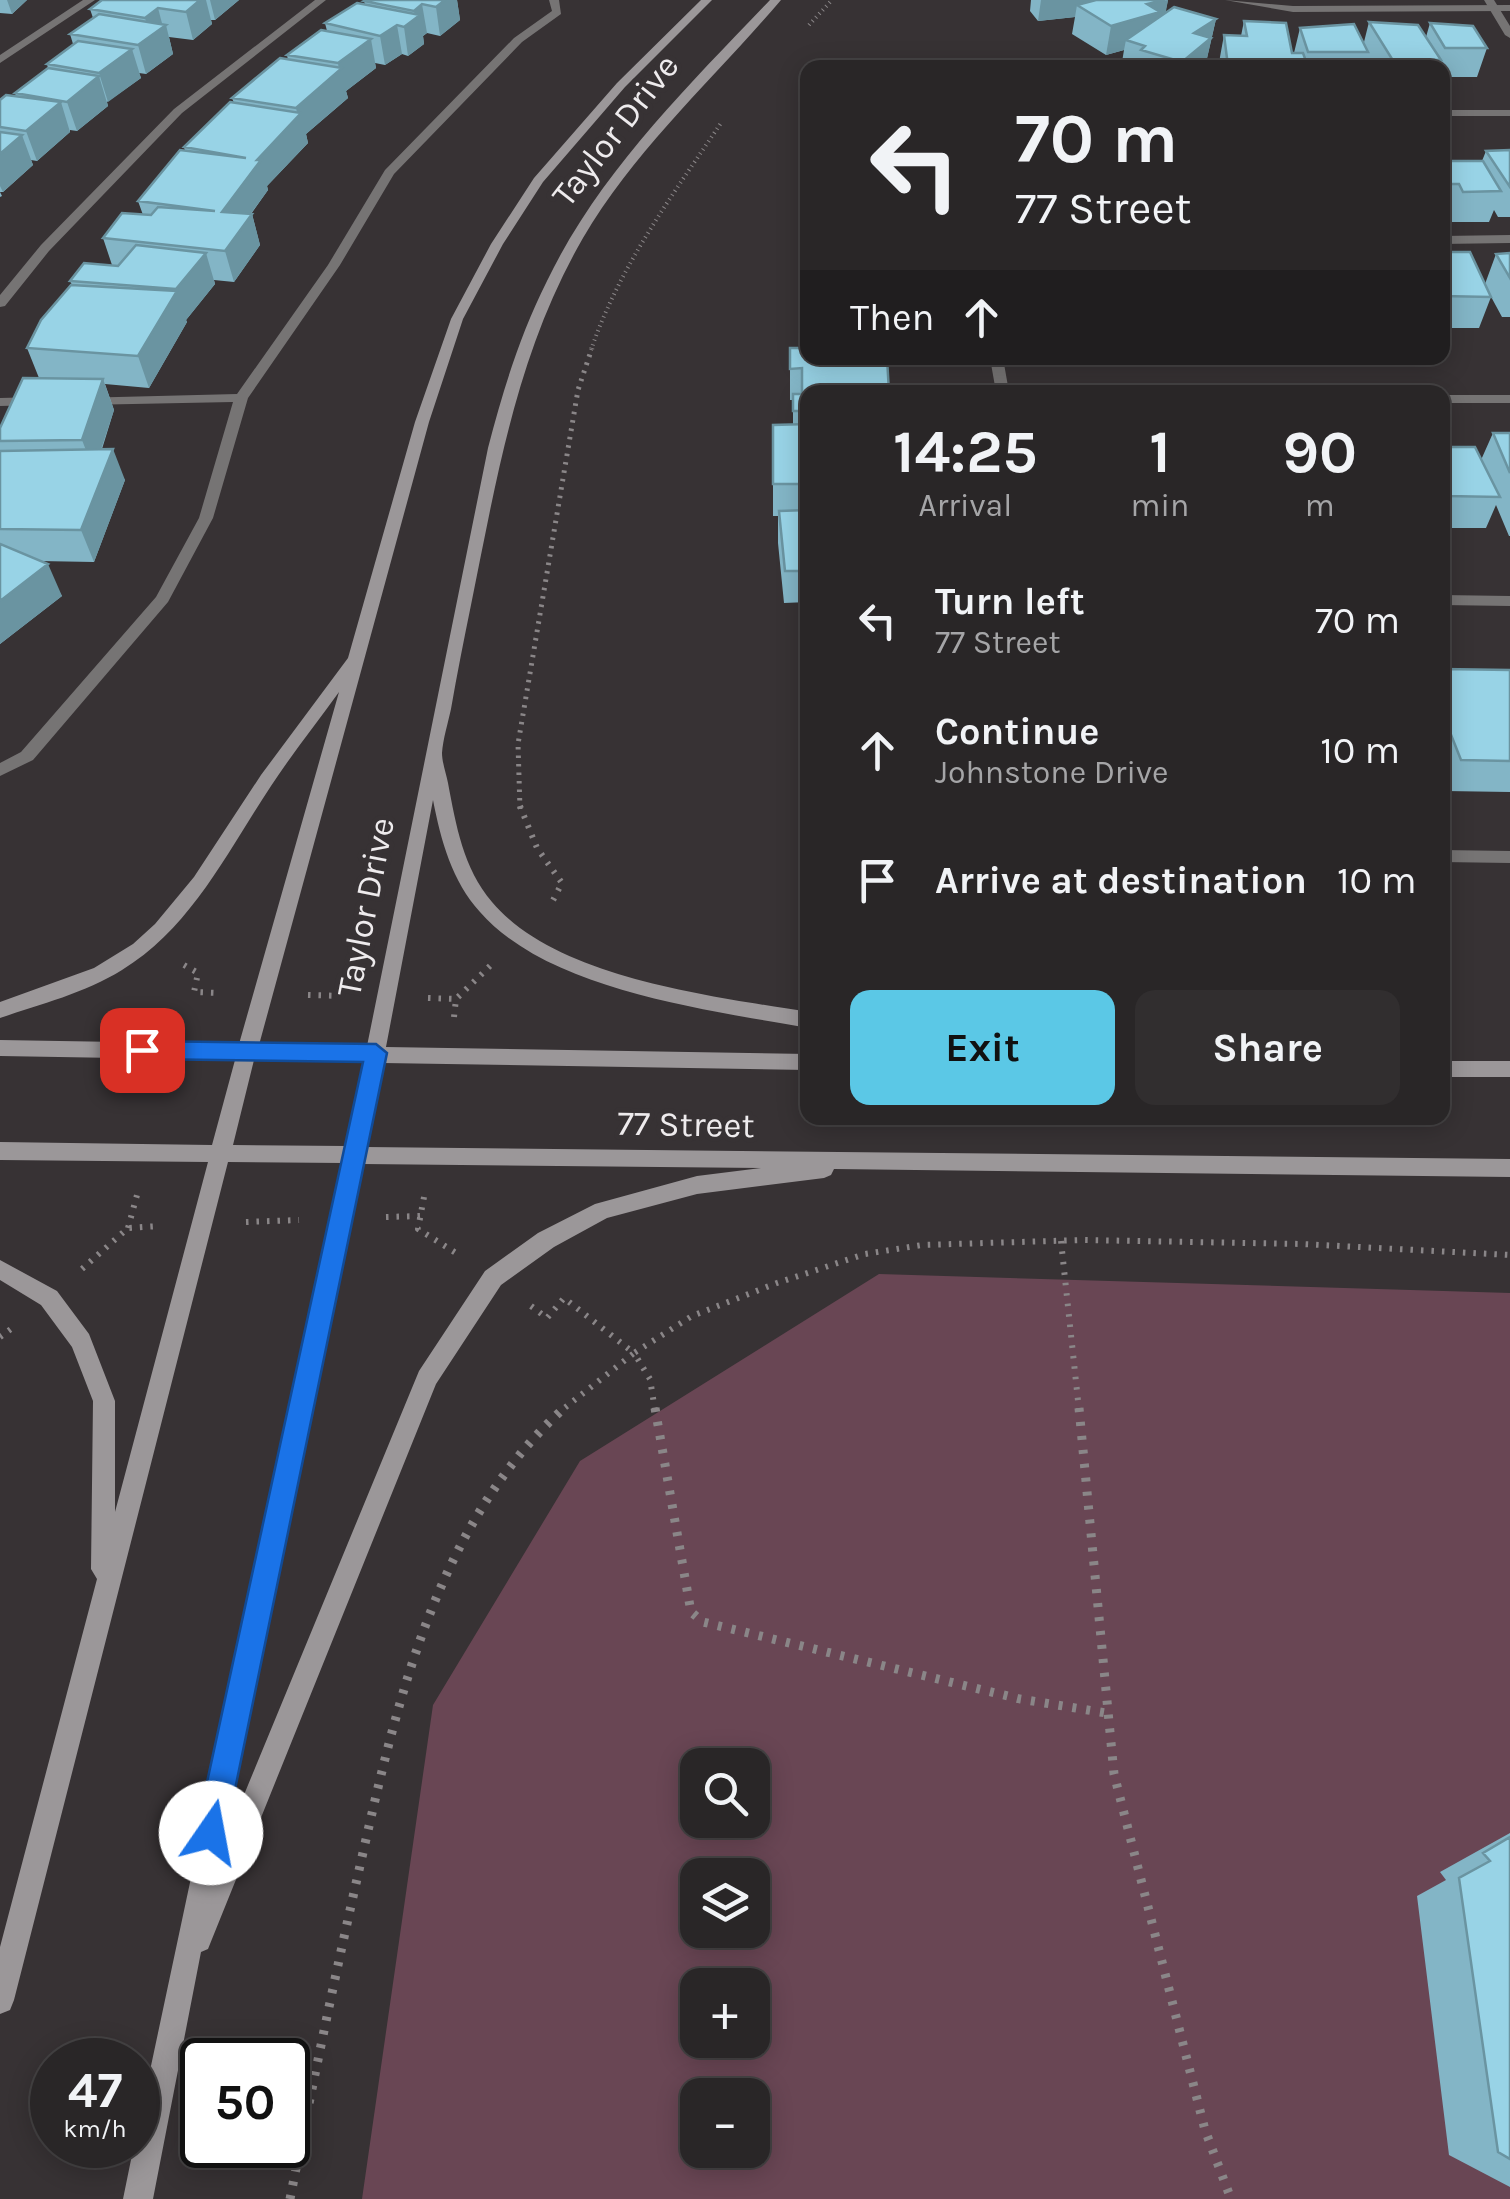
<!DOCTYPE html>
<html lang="en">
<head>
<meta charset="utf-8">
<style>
  body { margin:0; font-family:Karla,sans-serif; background:#312e2f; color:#f1f3f6; height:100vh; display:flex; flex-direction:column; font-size:38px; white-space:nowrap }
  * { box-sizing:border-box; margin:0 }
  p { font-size:32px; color:#a5a5a7 }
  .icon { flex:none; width:55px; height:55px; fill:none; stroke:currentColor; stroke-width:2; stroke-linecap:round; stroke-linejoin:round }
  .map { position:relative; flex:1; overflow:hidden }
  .panel { position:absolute; left:800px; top:385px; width:650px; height:740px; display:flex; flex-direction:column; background:#292627; border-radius:20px; box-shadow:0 5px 25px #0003,0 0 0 2px #454344 }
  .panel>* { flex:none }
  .top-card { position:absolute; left:800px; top:60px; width:650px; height:305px; border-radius:20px; box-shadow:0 5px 25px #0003,0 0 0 2px #454344; background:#292627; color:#f1f3f6; overflow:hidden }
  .tools { position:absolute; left:680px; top:1748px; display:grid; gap:20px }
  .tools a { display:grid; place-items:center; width:90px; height:90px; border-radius:20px; background:#292627; box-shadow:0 5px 25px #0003,0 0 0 2px #454344; font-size:50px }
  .speed { position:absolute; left:30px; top:2038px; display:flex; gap:20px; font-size:50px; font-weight:700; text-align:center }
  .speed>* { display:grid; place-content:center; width:130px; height:130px; border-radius:50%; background:#292627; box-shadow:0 5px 25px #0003,0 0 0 2px #454344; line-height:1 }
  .speed small { font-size:25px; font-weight:400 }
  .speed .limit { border:5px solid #111; border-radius:15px; background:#fff; color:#111 }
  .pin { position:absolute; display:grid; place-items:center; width:85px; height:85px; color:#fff; margin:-42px; border-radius:20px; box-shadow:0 5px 15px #0006 }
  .me { position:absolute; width:110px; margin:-55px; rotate:12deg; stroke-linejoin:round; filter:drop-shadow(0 0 8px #0008) }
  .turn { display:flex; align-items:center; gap:35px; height:210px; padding:0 50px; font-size:45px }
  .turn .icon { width:130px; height:130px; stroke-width:2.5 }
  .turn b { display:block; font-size:70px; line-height:85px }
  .then { display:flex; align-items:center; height:95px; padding:0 50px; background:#0003; gap:20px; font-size:38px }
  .eta { display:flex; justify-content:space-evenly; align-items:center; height:170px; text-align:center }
  .eta b { font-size:60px; font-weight:700; line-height:70px }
  .primary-button { display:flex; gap:20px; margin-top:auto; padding:20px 50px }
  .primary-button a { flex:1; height:115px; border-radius:20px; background:#5bc8e6; color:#111; font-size:40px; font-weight:700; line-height:115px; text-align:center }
  .primary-button a+a { background:#312e2f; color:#f1f3f6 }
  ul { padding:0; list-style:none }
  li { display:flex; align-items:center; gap:30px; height:130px; padding:0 50px }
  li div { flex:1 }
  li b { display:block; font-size:38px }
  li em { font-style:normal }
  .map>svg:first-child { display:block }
  .green { fill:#694654; fill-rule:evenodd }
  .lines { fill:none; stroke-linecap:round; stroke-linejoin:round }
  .path-far3 { stroke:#8a8688; stroke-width:4; stroke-dasharray:1 4; stroke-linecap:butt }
  .path-far2 { stroke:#8a8688; stroke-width:5; stroke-dasharray:2.5 6; stroke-linecap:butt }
  .path-far1 { stroke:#8a8688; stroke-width:6; stroke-dasharray:2.5 8; stroke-linecap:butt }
  .path { stroke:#8a8688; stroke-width:9; stroke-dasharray:4 10; stroke-linecap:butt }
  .service { fill:#767474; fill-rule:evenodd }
  .minor { fill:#767474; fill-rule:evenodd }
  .secondary { fill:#9b9799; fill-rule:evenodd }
  .wall { fill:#83b5c6 }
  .shaded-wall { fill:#6a94a1 }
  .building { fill:#98d3e6; stroke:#6a94a1; stroke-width:2.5 }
  .route { fill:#1a73e8; stroke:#114b97; stroke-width:2.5 }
  .labels { text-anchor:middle; stroke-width:10; stroke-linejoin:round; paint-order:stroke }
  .street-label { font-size:35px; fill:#eeebed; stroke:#373234 }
</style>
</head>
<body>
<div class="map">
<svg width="1510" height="2199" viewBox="0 0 1510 2199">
  <rect width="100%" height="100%" fill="#373234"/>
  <!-- green -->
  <path class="green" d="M879,1274l631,19v906h-1148l71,-494 147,-244zM698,1765h54v55h-54zM698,1875h54v55h-54zM698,1985h54v55h-54zM698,2095h54v55h-54z"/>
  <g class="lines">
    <!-- path-far3 -->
    <path class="path-far3" d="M809,25l23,-25
      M591,350c28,-83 81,-154 130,-227"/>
    <!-- path-far2 -->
    <path class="path-far2" d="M520,809l-2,-65 60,-354 14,-42"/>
    <!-- path-far1 -->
    <path class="path-far1" d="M520,806l17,42 25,35 -12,23
      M184,965l14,8 -4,19 27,1
      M308,995l37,1
      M428,998l28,1
      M454,1017l2,-18 36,-35
      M424,1197l-6,32 38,24
      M386,1217l34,-1
      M246,1222l53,-2
      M128,1228l9,-33
      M1061,1241l18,169
      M82,1269l46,-41 31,-2
      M531,1306l16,12 17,-20 70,55 -72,57
      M0,1337l15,-11
      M655,1410l-5,-31 -16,-26 58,-37 85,-33 88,-29 57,-9 161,-5 219,4 208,11"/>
    <!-- path -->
    <path class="path" d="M655,1408l36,204 12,10 317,77 86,14
      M1079,1408l35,366 91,356 26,69
      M290,2199c21,-107 43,-214 67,-320 38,-167 75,-351 207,-471"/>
    <!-- service -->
    <path class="service" d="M83,0h12l-95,63v-8z
      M549,0h10l2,14 -39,28 -128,132 -54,91 -92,133 -35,120 -45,84 -135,158 -33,16v-13l21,-11 135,-155 43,-79 34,-116 -150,3 -5,-1v-6l159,-4 91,-129 57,-95 129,-132 38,-27z
      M1484,0h10l16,26v12l-5,-3z
      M1442,110h68v6h-68z
      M1442,395h68v8h-68z
      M0,398l39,-1 7,4 -7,4 -39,1z
      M1442,850l68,1v12l-68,-1z"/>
    <!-- minor -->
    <path class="minor" d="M315,0h11l-144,113 -133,138 -44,55 -5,1v-12l41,-50 133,-136z
      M1225,0l68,6 217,-1v6l-217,1z
      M1510,235v8l-68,1v-8z
      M990,358h13l6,34h-13z
      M1442,595l68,1v10l-68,-1z"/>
    <!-- secondary -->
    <path class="secondary" d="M701,0h11l-87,87 -82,95 -40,62 -40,75 -34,103 -170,623 108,1 121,-598c15,-58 32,-113 59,-167 52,-108 141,-195 223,-281h11c-67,79 -145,148 -198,238 -66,114 -86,239 -112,367 -7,34 -14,69 -20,104 -3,14 -8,30 -9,44 0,9 4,20 6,30 8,42 15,85 44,119 65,77 221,94 316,110v16c-99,-18 -259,-37 -328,-116 -28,-31 -39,-71 -47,-112l-47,247 422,7v16l-425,-7 -17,84 1144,12v18l-676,-8 -3,6 -7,3 -127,16 -90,24 -53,29 -53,38 -65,99 -224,555 -4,10 -7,3 -48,247h-30l11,-54h4v-18l205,-964 -115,-1 -214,838 -4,10 -10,4v-67l97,-368 -6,-10 2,-168 -21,-54 -31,-42 -41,-25v-20l57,31 32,43 26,67v111l93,-350 -208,-2v-18l212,3 23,-85 -235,-4v-16l239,4 100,-352c-23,32 -47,62 -68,94 -44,66 -79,141 -149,184 -37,23 -81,34 -122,48v-16l94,-34 39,-24 22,-20 39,-47 67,-102 87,-117 67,-236 36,-103 40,-75 43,-66 83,-95zM254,1060l110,2 -18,84 -113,-1zM363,1164l398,4 -64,8 -102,28 -57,29 -53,38 -66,100 -197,477z
      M1442,1061h68v16h-68z"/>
  </g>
  <!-- wall -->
  <path class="wall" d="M0,0h27l-15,14 -12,-1z
    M102,0h137l-24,20h-4l1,4 -19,16 -24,-3 4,17 -27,20 -7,-1 2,5 -34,24 1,4 -31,25 -7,-1v2l-33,29 -6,-1 2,5 -30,27h-3l2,4 -2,1v-97l16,-4 -1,-3 33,-25 -1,-4 26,-20 -3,-10 23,-16 -3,-9z
    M366,0h91l3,20 -20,16 -13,-3 -4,3 1,8 -16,12 -6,-2 -17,11 -10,-2 1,5 -30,23 2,7 -42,36 2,9 -41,43 1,4 -17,24h1l8,31 -26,37 -20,-2 1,4 -29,36 1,2 -38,66 -44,-4 9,26 -12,39 23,31 -31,82 -55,-1 23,35 -62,48v-216l39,-50 -12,-30 45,-63 -2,-4 42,-16 -9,-27 40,-23 -5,-14 47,-50 -1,-4 50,-44 -2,-5 56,-38 -1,-5 40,-24 -2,-8 40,-19 -1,-3z
    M1031,0h137l-3,13 51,6 -11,48 -84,1 3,-18 -18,5 -34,-21 3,-17 -37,4 -8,-10z
    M1244,21l48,32h2l6,-25 64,14 5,-20 57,15 4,-14 57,25 -10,29h-35v-9h-71l-5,-9 -2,9h-146l6,-33 17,1z
    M1510,150v67h-12l-4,-7 -5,12h-37l-4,-7h-6v-54h40l4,-10z
    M1442,252l43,32 11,-30 14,-1v64h-8l-13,-24 2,4 -12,31h-37z
    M800,280h8v322l-24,1 -6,-60v-27h-5v-91h20v-25h-3v-52h9z
    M1493,433h17v103h-1l-13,-31 -10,23h-44v-81l39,13z
    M808,631v34l-2,-2z
    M1442,669l68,1v122l-65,-1 -3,-8z
    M1510,1833v354l-61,-32 -32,-259 29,-16 -6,-8z"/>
  <!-- shaded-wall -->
  <path class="shaded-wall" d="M7,0h20l-15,14z
    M200,0h6l6,24 -19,16 -7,-28z
    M210,0h29l-24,20z
    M445,0h12l3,20 -20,16 -4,-29z
    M1041,0h91l-55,5 -2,12 -37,4z
    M1168,0l-5,28 -37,12 -2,10 -18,5 5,-29 36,-22z
    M422,4l5,29 -4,3 1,8 -16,12 -4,-29 11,-9 -1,-7z
    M158,8l5,19 3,-2 7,29 -27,20 -8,-29 12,-9 -5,-18z
    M1216,19l-11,48 -24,1 13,-35z
    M397,25l5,29 -17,11 -5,-29z
    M371,39l5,29 -30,23 2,7 -42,36 2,9 -41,43 1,4 -38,52 -8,-30 35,-52 41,-43 -2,-9 43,-37 -1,-8z
    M132,49l9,29 -33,24 -9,-29z
    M99,76l9,30 -31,25 -10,-29z
    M61,102l9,30 -33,29 -11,-30z
    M22,135l11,30 -30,27 -3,-6v-32z
    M252,214l8,31 -26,37 -9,-31z
    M206,253l9,31 -29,36 1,2 -38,66 -11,-32 39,-64 -1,-3z
    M103,379l11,31 -20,61 -12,-31z
    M113,449l12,31 -31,82 -13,-32z
    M48,564l14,32 -62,48v-43z"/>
  <!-- building -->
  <path class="building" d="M102,0h98l-14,12 -28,-4 -13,10 -55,-9z
    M366,0h79l-9,7 -14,-3 -8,7 -50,-10z
    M1096,0h69l-18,4 13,8 -49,14 -34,-21z
    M357,3l63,12 -16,12 -7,-2 -17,11 -55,-13z
    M1174,7l42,12 -22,14 17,5 -29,24 -41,-12 4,-4 -19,-6z
    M99,14l67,11 -28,20 -68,-11z
    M1244,21l42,2 6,30h11l4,11h-14l1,4 -66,-2 -4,-31 23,1z
    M1369,22l49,3 23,35 -49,-1z
    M1430,23l43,3 14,22h-42z
    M1354,24l14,28h-60l-8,-24z
    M321,30l50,9 -33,24 -51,-8z
    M78,41l54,8 -33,24 -52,-9z
    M280,58l62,10 -46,40 -64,-10z
    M48,68l51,8 -32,26 -52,-9z
    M6,95l55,7 -35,29 -26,-4v-27z
    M230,102l71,11 -44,47h4l-39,52 30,2 -27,37 -122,-13 19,-25 29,2 7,-8 57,4 -77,-10 42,-51 66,8 -62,-11z
    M0,132l22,3 -22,19z
    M1510,150v37l-24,-36z
    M1442,161h41l18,30 -38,1 -4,-8h-17z
    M136,245l70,8 -30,36 -106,-8 14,-18 34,3z
    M1442,252h28l21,45 -49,-1z
    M1510,253v25l-14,-24z
    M800,280h8v62h-8z
    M71,285l106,6 -39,65 -111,-8 14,-28z
    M790,348h18v10h79l2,34h-81v19h-15v-17h9v-26l-12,1z
    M23,378l80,1 -21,61 -82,1v-13z
    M808,424v60h-35v-59z
    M1493,433h17v40z
    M1442,447h33l25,50 -53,-1 -5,-12z
    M113,449l-32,81 -81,-1v-78z
    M808,510v61h-23l-6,-60z
    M0,544l48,20 -48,37z
    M1442,669l68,1v91l-49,-1 -19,-48z
    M1510,1837v322l-12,-7 -39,-274 31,-17 -7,-8z"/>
  <!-- route -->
  <path class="route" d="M142,1041l234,3 11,9 -161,780 -4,11 -11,4 -11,-4 -4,-11 167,-771 -221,-3 -11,-9z"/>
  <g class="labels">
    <!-- street labels -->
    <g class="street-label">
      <text transform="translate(615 130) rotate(-52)" y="12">Taylor Drive</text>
      <text transform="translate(365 907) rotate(-79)" y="12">Taylor Drive</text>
      <text transform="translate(686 1124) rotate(1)" y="12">77 Street</text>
    </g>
  </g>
</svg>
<div class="tools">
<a><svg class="icon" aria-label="search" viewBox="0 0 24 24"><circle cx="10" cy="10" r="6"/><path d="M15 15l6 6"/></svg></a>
<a><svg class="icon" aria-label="layers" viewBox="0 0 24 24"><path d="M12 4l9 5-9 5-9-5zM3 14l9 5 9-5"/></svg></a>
<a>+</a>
<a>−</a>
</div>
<div class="speed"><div>47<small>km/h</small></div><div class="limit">50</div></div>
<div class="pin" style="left:142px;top:1050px;background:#d93025"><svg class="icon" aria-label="arrive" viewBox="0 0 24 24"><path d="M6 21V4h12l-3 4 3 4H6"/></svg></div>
<svg class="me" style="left:211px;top:1833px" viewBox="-20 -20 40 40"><circle r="19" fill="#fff"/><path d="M0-13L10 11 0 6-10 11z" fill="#1a73e8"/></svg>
<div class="top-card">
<div class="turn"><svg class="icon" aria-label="left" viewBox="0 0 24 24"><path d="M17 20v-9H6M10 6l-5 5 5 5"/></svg><div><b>70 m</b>77 Street</div></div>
<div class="then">Then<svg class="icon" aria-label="ahead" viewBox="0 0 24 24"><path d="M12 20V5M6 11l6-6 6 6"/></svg></div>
</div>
<section class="panel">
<div class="eta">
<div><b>14:25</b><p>Arrival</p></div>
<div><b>1</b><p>min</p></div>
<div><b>90</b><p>m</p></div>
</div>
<ul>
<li><svg class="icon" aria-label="left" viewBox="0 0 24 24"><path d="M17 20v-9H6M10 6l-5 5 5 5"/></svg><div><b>Turn left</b><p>77 Street</p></div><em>70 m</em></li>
<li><svg class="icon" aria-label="ahead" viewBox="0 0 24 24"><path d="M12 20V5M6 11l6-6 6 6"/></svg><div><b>Continue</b><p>Johnstone Drive</p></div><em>10 m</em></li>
<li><svg class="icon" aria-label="arrive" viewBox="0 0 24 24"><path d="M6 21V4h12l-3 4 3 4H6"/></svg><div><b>Arrive at destination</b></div><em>10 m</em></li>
</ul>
<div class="primary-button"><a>Exit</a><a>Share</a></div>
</section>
</div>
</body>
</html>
